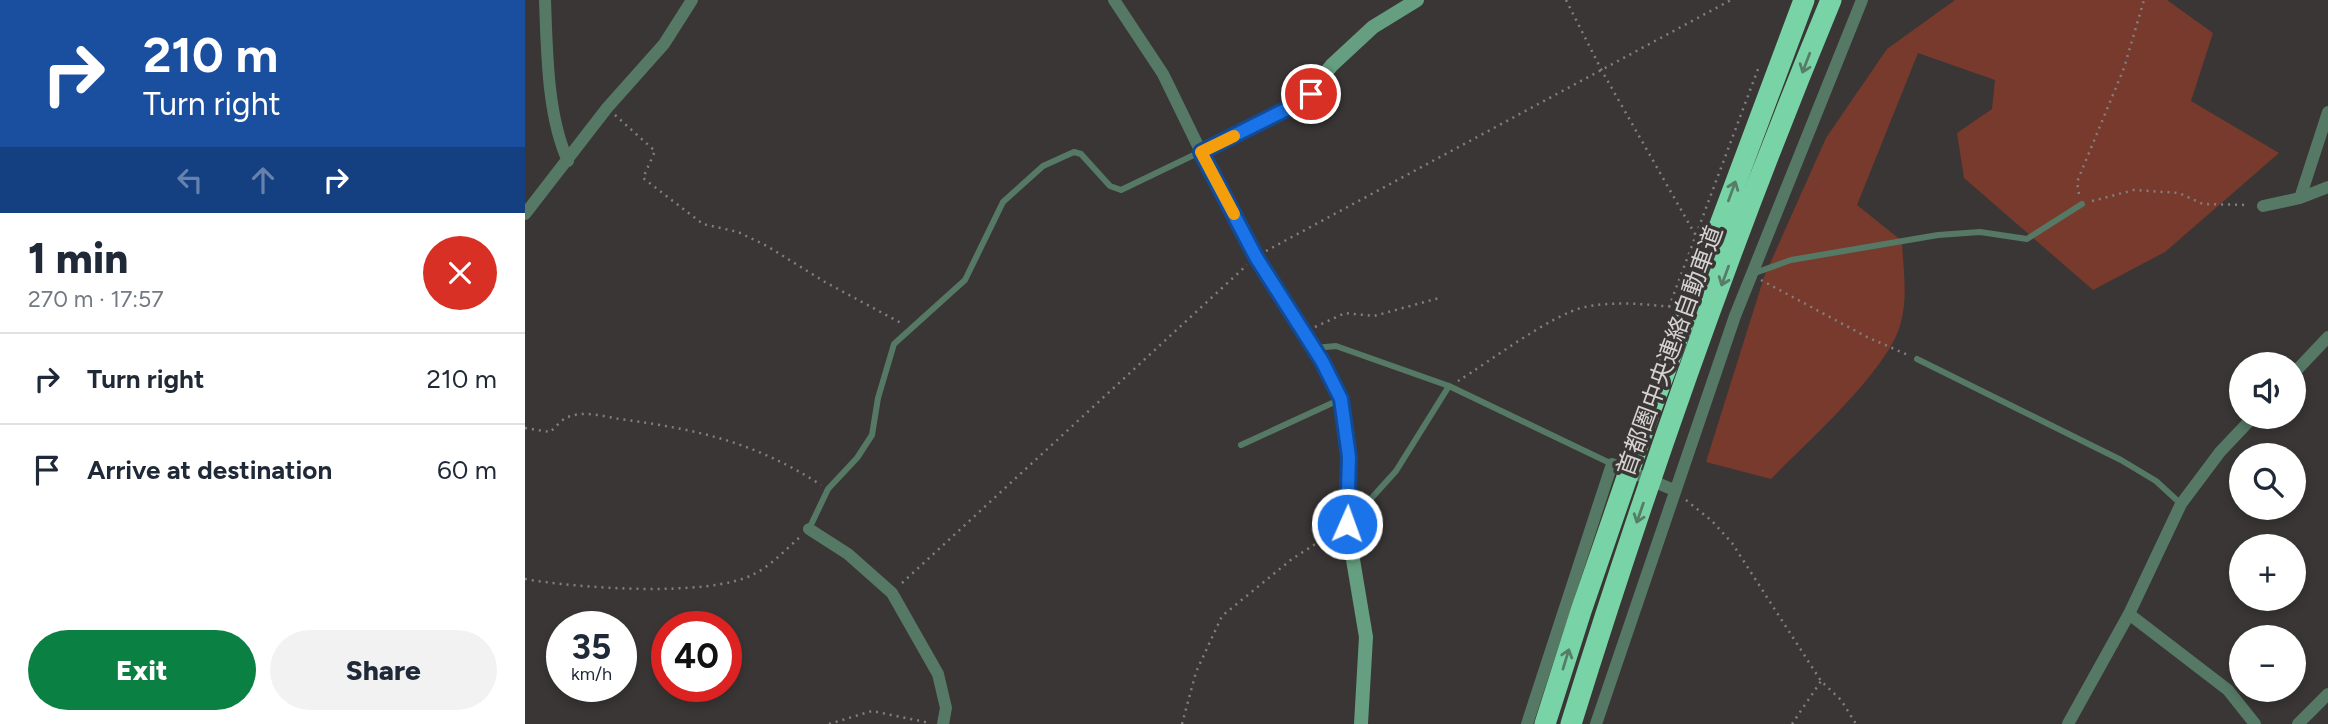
<!DOCTYPE html>
<html lang="en">
<head>
<meta charset="utf-8">
<style>
  body { margin:0; font-family:Figtree,"Noto Sans JP",sans-serif; background:#f2f2f3; color:#1f2937; height:100vh; display:flex; flex-direction:column; font-size:26px; white-space:nowrap }
  * { box-sizing:border-box; margin:0 }
  p { font-size:23px; color:#747a83 }
  .icon { flex:none; width:38px; height:38px; fill:none; stroke:currentColor; stroke-width:2; stroke-linecap:round; stroke-linejoin:round }
  .map { position:relative; flex:1; overflow:hidden }
  .sheet { display:flex; flex-direction:column; background:#fff; width:525px }
  .sheet>* { flex:none }
  .banner { background:#1a4fa0; color:#fff; overflow:hidden }
  .fabs { position:absolute; left:1704px; top:352px; display:grid; gap:14px }
  .fabs a { display:grid; place-items:center; width:77px; height:77px; border-radius:50%; background:#fff; box-shadow:0 4px 10px #0003; font-size:35px }
  .speed { position:absolute; left:21px; top:611px; display:flex; gap:14px; font-size:35px; font-weight:700; text-align:center }
  .speed>* { display:grid; place-content:center; width:91px; height:91px; border-radius:50%; background:#fff; box-shadow:0 4px 10px #0003; line-height:1 }
  .speed small { font-size:18px; font-weight:400 }
  .speed .limit { border:10px solid #d22; background:#fff; color:#111 }
  .pin { position:absolute; display:grid; place-items:center; width:60px; height:60px; color:#fff; margin:-30px; border:4px solid #fff; border-radius:50%; box-shadow:0 2px 7px #0007 }
  .me { position:absolute; width:77px; margin:-38px; rotate:2deg; stroke-linejoin:round; filter:drop-shadow(0 0 5px #0008) }
  .turn { display:flex; align-items:center; gap:24px; height:147px; padding:0 28px; font-size:32px }
  .turn .icon { width:91px; height:91px; stroke-width:2.5 }
  .turn b { display:block; font-size:49px; line-height:60px }
  .lanes { display:flex; align-items:center; height:66px; padding:0 28px; background:#0003; justify-content:center; gap:35px; direction:ltr }
  .lanes .off { opacity:.35 }
  .round { display:grid; place-items:center; flex:none; width:74px; height:74px; border-radius:37px; background:#f2f2f3 }
  .summary { display:flex; align-items:center; justify-content:space-between; height:119px; padding:0 28px }
  h1 { font-size:42px; font-weight:800; line-height:52px }
  .action { display:flex; gap:14px; margin-top:auto; padding:14px 28px }
  .action a { flex:1; height:80px; border-radius:42px; background:#0b8043; color:#fff; font-size:28px; font-weight:800; line-height:80px; text-align:center }
  .action a+a { background:#f2f2f3; color:#1f2937 }
  ul { padding:0; list-style:none }
  li { display:flex; align-items:center; gap:21px; height:91px; padding:0 28px; border-top:2px solid #e0e1e3 }
  li div { flex:1 }
  li b { display:block; font-size:26px }
  li em { font-style:normal }
  main { display:flex; flex:1; min-height:0 }
  .map>svg:first-child { display:block }
  .green { fill:#783a2c }
  .lines { fill:none; stroke-linecap:round; stroke-linejoin:round }
  .path { stroke:#82807f; stroke-width:2.5; stroke-dasharray:2 5; stroke-linecap:butt }
  .lane { stroke:#567966; stroke-width:6 }
  .street { stroke:#567966; stroke-width:12 }
  .secondary { stroke:#659e80; stroke-width:14 }
  .highway-bridge { stroke:#78d4a6; stroke-width:21 }
  .oneway { stroke:#557d68 }
  .route-casing { stroke:#114b97; stroke-width:18 }
  .route { stroke:#1a73e8; stroke-width:12 }
  .slow { stroke:#f59e0b; stroke-width:12 }
  .labels { text-anchor:middle; stroke-width:7; stroke-linejoin:round; paint-order:stroke }
  .street-label { font-size:24px; fill:#d5d3d2; stroke:#393635 }
</style>
</head>
<body>
<main>
<section class="sheet">
<div class="banner">
<div class="turn"><svg class="icon" aria-label="right" viewBox="0 0 24 24"><path d="M7 20v-9h11M14 6l5 5-5 5"/></svg><div><b>210 m</b>Turn right</div></div>
<div class="lanes"><svg class="icon off" aria-label="left" viewBox="0 0 24 24"><path d="M17 20v-9H6M10 6l-5 5 5 5"/></svg><svg class="icon off" aria-label="ahead" viewBox="0 0 24 24"><path d="M12 20V5M6 11l6-6 6 6"/></svg><svg class="icon" aria-label="right" viewBox="0 0 24 24"><path d="M7 20v-9h11M14 6l5 5-5 5"/></svg></div>
</div>
<div class="summary"><div><h1>1 min</h1><p>270 m · 17:57</p></div><a class="round" style="background:#d93025;color:#fff"><svg class="icon" aria-label="close" viewBox="0 0 24 24"><path d="M6 6l12 12M18 6L6 18"/></svg></a></div>
<ul>
<li><svg class="icon" aria-label="right" viewBox="0 0 24 24"><path d="M7 20v-9h11M14 6l5 5-5 5"/></svg><div><b>Turn right</b></div><em>210 m</em></li>
<li><svg class="icon" aria-label="arrive" viewBox="0 0 24 24"><path d="M6 21V4h12l-3 4 3 4H6"/></svg><div><b>Arrive at destination</b></div><em>60 m</em></li>
</ul>
<div class="action"><a>Exit</a><a>Share</a></div>
</section>
<div class="map">
<svg width="1803" height="724" viewBox="0 0 1803 724">
  <rect width="100%" height="100%" fill="#393635"/>
  <!-- green -->
  <path class="green" d="M1430,0h212l46,33 -22,68 88,52 -114,99 -72,38 -129,-112 -7,-45 35,-24 3,-29 -77,-27 -61,152 45,36c1,26 6,55 -1,81 -11,47 -94,120 -130,157l-65,-17 58,-185 62,-139 61,-89z"/>
  <g class="lines">
    <!-- path -->
    <path class="path" d="M1041,0l36,71 94,165
      M90,115l40,36 -12,27 60,46 35,8 29,14 58,36 76,41
      M1554,194l-2,-12 47,-114 20,-68
      M1567,201l42,-11 45,3 24,11 46,1
      M741,251l465,-251
      M1236,280l106,57 41,18
      M1144,307l89,-238
      M790,327l30,-14 29,3 65,-18
      M933,381c31,-19 94,-67 127,-74 28,-6 59,-3 87,0
      M0,428l25,4c5,-4 10,-11 16,-14 15,-8 37,-2 53,1 77,10 136,23 202,66
      M1161,500l26,21 20,22 89,138 20,19 15,24
      M0,579c51,9 184,19 229,-5 17,-8 32,-25 46,-37
      M377,583l345,-318
      M304,724l43,-13 58,12
      M657,724l14,-52 26,-56 70,-57 42,-27
      M1267,724l29,-43"/>
    <!-- lane -->
    <path class="lane" d="M1227,274l39,-14 147,-25 42,-3 47,7 55,-35
      M790,348l21,-2 113,40 163,78
      M1392,359l204,101 35,21 25,23
      M716,445l100,-46
      M824,523l47,-52 53,-85
      M284,529l19,-40 29,-31 15,-23 6,-37 16,-54 71,-64 38,-78 40,-36 31,-14 7,2 29,32 11,4 79,-38"/>
    <!-- street -->
    <path class="street" d="M20,0c2,51 2,115 23,161
      M589,0l49,74 38,78
      M1775,198l28,-86
      M1738,206l37,-8 28,-11
      M0,214l82,-106 57,-64 28,-44
      M1769,373l34,-36
      M284,529l39,25 44,39 46,81 8,34 -3,16
      M1604,614l99,76 27,34
      M1002,724l85,-260 62,26
      M1071,724l139,-408 127,-316
      M1543,724l61,-110 52,-110 39,-52 34,-36
      M1773,724l30,-30"/>
    <!-- secondary -->
    <path class="secondary" d="M836,724l5,-87 -19,-113 2,-67 -8,-58 -11,-25 -74,-117 -55,-105 102,-51 29,-36 41,-38 44,-27"/>
    <!-- highway-bridge -->
    <path class="highway-bridge" d="M1020,724l36,-113 64,-186 159,-425
      M1046,724c76,-244 162,-488 260,-724"/>
  </g>
  <!-- one-way arrows -->
  <defs><path id="oneway-shaft" d="M-6 0H5M1.5-3L5.5 0L1.5 3" fill="none" stroke-width="1.6" stroke-linecap="round" stroke-linejoin="round" transform="scale(1.75)"/></defs>
  <g class="oneway">
    <use href="#oneway-shaft" transform="translate(1281 63) rotate(111)"/>
    <use href="#oneway-shaft" transform="translate(1207 191) rotate(-70)"/>
    <use href="#oneway-shaft" transform="translate(1200 276) rotate(110)"/>
    <use href="#oneway-shaft" transform="translate(1115 513) rotate(109)"/>
    <use href="#oneway-shaft" transform="translate(1041 659) rotate(-73)"/>
  </g>
  <g class="lines">
    <defs>
      <path id="route" d="M786,94l-8,7 -102,51 55,105 66,104 19,38 8,58 -2,67"/>
    </defs>
    <!-- route casing -->
    <use href="#route" class="route-casing"/>
    <!-- route -->
    <use href="#route" class="route"/>
    <!-- slow -->
    <path class="slow" d="M709,214l-33,-62 33,-16"/>
  </g>
  <g class="labels">
    <!-- street labels -->
    <g class="street-label">
      <text transform="translate(1145 351) rotate(-70)" y="8">首都圏中央連絡自動車道</text>
    </g>
  </g>
</svg>
<div class="fabs">
<a><svg class="icon" aria-label="sound" viewBox="0 0 24 24"><path d="M4 9h4l5-4v14l-5-4H4zM17 9q2 3 0 6"/></svg></a>
<a><svg class="icon" aria-label="search" viewBox="0 0 24 24"><circle cx="10" cy="10" r="6"/><path d="M15 15l6 6"/></svg></a>
<a>+</a>
<a>−</a>
</div>
<div class="speed"><div>35<small>km/h</small></div><div class="limit">40</div></div>
<div class="pin" style="left:786px;top:94px;background:#d93025"><svg class="icon" aria-label="arrive" viewBox="0 0 24 24"><path d="M6 21V4h12l-3 4 3 4H6"/></svg></div>
<svg class="me" style="left:822px;top:524px" viewBox="-20 -20 40 40"><circle r="17" fill="#1a73e8" stroke="#fff" stroke-width="3"/><path d="M0-11L8 9 0 5-8 9z" fill="#fff"/></svg>
</div>
</main>
</body>
</html>
